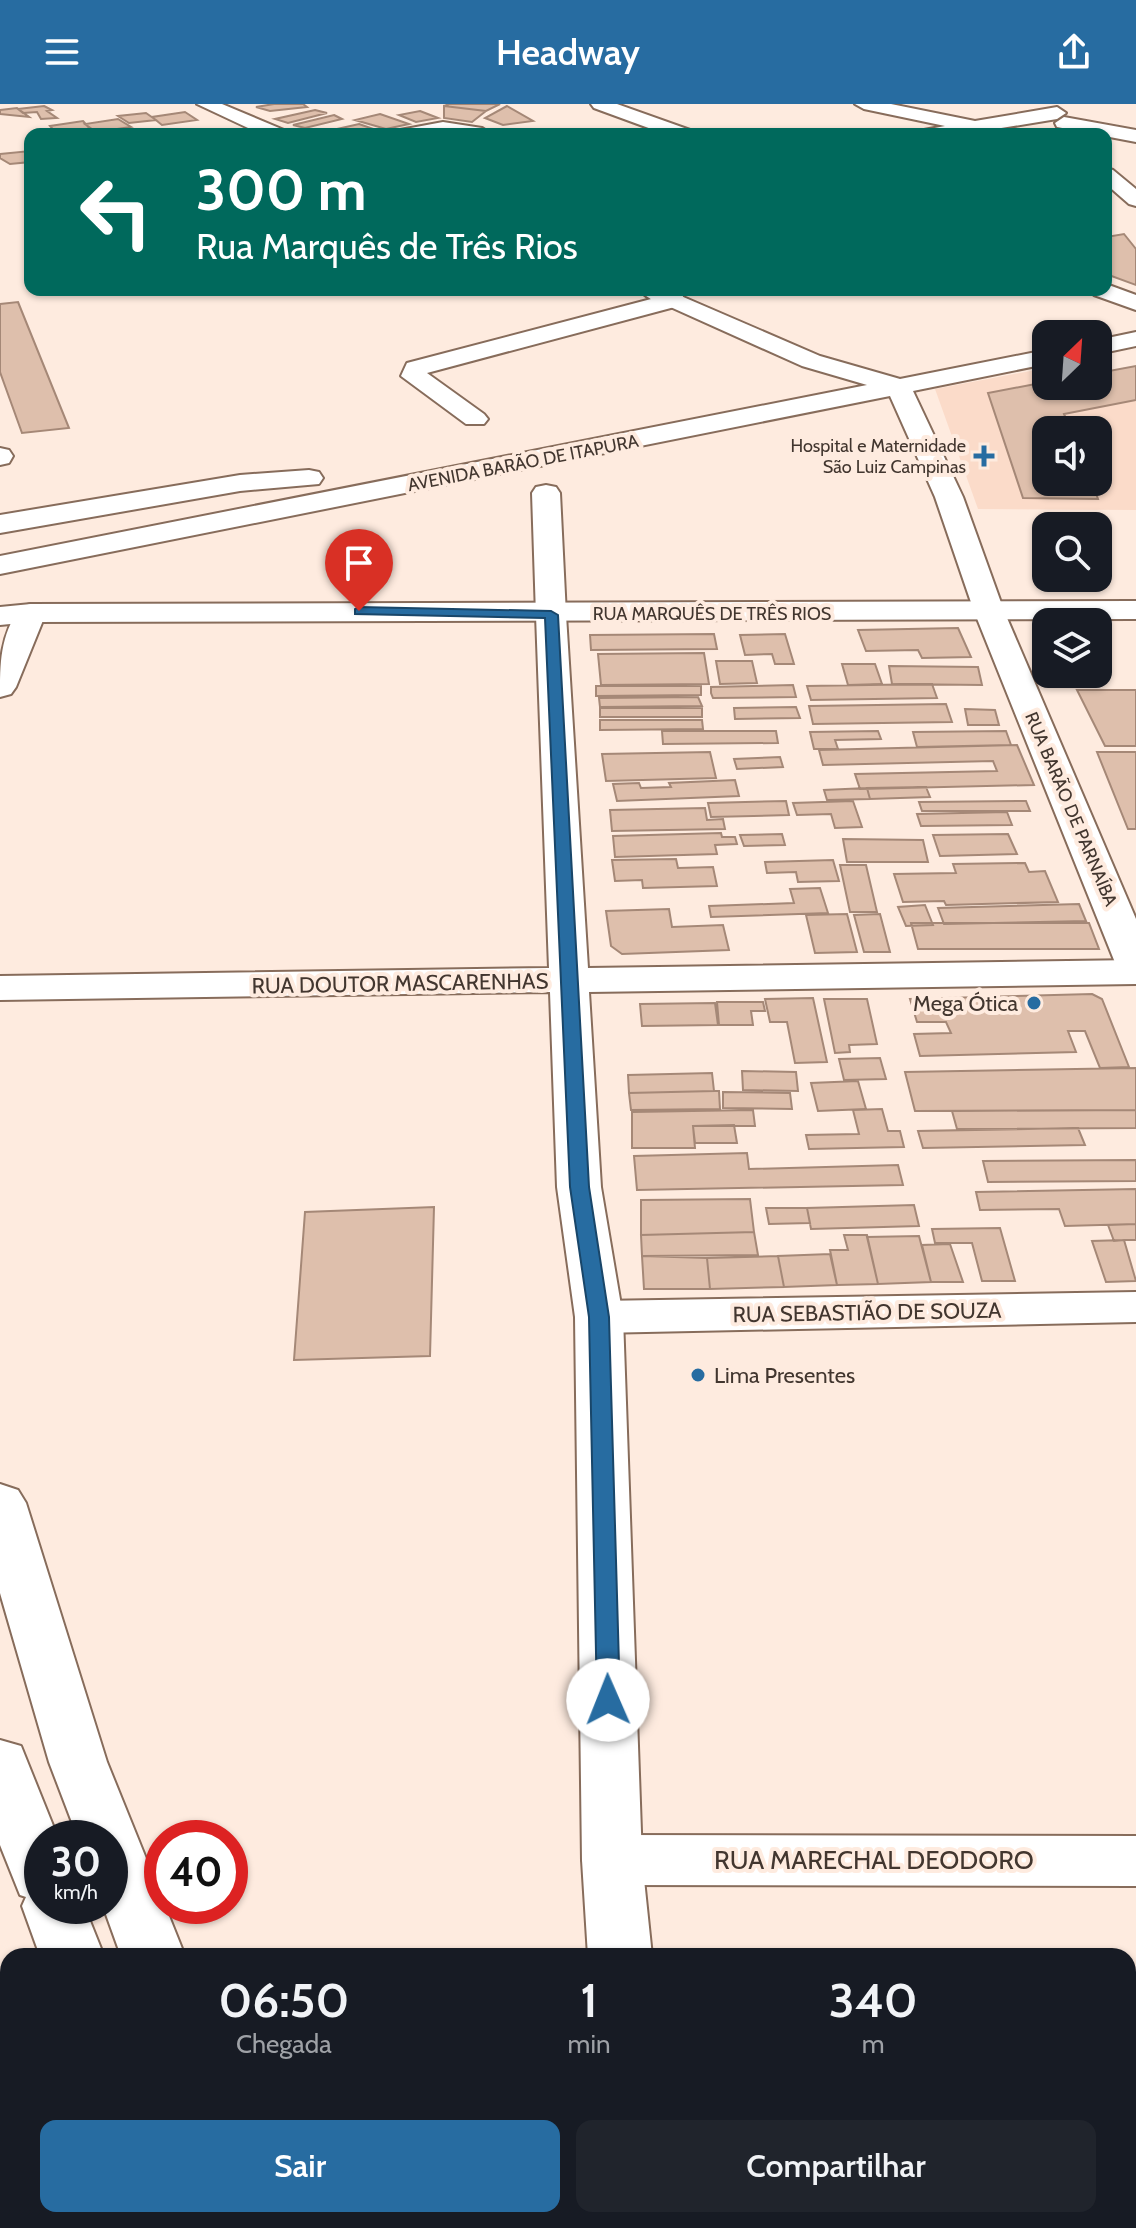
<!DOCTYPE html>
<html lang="pt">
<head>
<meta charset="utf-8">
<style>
  body { margin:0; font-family:Cabin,sans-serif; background:#20242c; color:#f1f3f6; height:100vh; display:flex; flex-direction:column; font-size:30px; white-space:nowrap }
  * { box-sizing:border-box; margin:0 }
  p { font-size:26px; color:#9ea1a6 }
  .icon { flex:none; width:44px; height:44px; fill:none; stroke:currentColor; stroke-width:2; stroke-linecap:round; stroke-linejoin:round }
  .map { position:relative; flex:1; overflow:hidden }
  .panel { position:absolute; left:0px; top:1844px; width:1136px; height:280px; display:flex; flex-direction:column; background:#171b24; border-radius:24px 24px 0 0; box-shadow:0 2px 6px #0004 }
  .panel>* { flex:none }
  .top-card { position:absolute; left:24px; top:24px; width:1088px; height:168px; border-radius:16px; box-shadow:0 2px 6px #0004; background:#00695c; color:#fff; overflow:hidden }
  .needle { width:52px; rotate:25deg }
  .tools { position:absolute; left:1032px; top:216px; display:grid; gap:16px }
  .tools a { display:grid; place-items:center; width:80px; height:80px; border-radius:16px; background:#171b24; box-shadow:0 2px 6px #0004; font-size:40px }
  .speed { position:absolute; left:24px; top:1716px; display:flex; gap:16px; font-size:40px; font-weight:700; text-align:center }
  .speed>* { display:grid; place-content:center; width:104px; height:104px; border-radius:50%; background:#171b24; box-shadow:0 2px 6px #0004; line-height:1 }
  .speed small { font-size:20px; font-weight:400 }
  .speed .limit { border:12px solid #d22; background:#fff; color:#111 }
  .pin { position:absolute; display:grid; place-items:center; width:68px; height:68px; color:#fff; margin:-82px -34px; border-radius:50% 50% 50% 0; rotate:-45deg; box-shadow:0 0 8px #0007 }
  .pin .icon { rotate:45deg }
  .me { position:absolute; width:88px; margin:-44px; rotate:359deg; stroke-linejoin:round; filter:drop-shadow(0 0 6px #0008) }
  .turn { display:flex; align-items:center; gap:28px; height:168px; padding:0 40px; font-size:36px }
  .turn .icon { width:104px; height:104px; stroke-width:2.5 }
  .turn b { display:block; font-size:56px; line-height:68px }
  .eta { display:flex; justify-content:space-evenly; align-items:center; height:136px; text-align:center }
  .eta b { font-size:48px; font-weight:600; line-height:56px }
  .action { display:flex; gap:16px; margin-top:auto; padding:16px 40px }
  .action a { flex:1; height:92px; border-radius:16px; background:#276ca1; color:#fff; font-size:32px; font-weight:600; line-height:92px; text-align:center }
  .action a+a { background:#20242c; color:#f1f3f6 }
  header { display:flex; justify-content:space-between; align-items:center; height:104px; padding:0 40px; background:#276ca1; color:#fff; font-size:36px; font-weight:600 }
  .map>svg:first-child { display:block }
  .built { fill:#fbdbc9 }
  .building { fill:#debfac; stroke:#a58877; stroke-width:2 }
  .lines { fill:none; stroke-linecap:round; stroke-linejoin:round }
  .minor-casing { stroke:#876c5b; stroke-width:4 }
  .tertiary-casing { stroke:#876c5b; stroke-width:4 }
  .secondary-casing { stroke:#876c5b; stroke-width:4 }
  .primary-casing { stroke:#876c5b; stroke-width:4 }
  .trunk-casing { stroke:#876c5b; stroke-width:4 }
  .minor { fill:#fff; fill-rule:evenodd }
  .tertiary { fill:#fff; fill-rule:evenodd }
  .secondary { fill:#fff; fill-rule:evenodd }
  .primary { fill:#fff; fill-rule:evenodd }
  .trunk { fill:#fff; fill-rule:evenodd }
  .route { fill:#276ca1; stroke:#194669; stroke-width:2 }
  .poi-dot { fill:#276ca1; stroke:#feebdf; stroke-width:3 }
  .labels { text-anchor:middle; stroke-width:8; stroke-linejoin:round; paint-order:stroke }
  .far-poi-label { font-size:18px; fill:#42362f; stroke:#feebdf; text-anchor:end }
  .far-street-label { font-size:18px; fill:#42362f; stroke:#feebdf }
  .street-label { font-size:22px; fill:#42362f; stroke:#feebdf }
  .poi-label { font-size:22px; fill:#42362f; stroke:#feebdf; text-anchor:end }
  .near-street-label { font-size:26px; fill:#42362f; stroke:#feebdf }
</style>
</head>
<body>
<header><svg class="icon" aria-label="menu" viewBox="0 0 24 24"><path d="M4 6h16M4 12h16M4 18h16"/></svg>Headway<svg class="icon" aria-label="share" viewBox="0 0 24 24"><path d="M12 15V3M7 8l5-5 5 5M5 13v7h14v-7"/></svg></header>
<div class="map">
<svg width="1136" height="2124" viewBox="0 0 1136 2124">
  <rect width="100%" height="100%" fill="#feebdf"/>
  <!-- built -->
  <path class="built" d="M1046,264v14l-58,11 35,105 75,1 -6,-17h6v-52h-27l-7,-16 72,-14v110l-158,-1 -43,-120z"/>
  <!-- building -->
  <path class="building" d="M274,0h29l4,3 -37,4 -14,-4z
    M449,0h51l-14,7 -42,-5z
    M44,2l8,4 -5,1 10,7 -16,1 -4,-7 -14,1 -5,-4z
    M444,2l42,5 -14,11 -28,-4z
    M507,2l26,15 -30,4 -18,-7z
    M17,4l12,9 -29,-3v-4z
    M315,6l12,3 -39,10 -13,-4z
    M420,7l18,7 -22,4 -17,-7z
    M185,8l12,8 -35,5 -10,-8z
    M146,9l10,7 -27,3 -11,-7z
    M380,10l29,10 -23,5 -31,-9z
    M334,11l8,4 -37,9 -12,-3z
    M118,15l13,8 -35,5 -11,-8z
    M83,17l8,9 -34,4 -7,-8z
    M359,20l20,7 -23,3 -19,-5z
    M30,47v11l-20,2 -10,-6v-4z
    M1124,130l12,15v36l-30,-11v-37z
    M18,198l51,126 -47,5 -22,-61v-68z
    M1136,262v34l-72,14 7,16h-25v52h46l6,17 -75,-1 -35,-105 58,-11v4h52v-13z
    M958,524l13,29 -49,1 -4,-8 -52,1 -8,-21z
    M714,530l3,15 -126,1 -1,-15z
    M785,530l9,30h-19l-3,-10 -27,1 -5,-20z
    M704,549l5,31 -108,1 -3,-31z
    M716,557h36l5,22 -37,1z
    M842,560h33l7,20 -34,1z
    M889,562l89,1 4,18 -90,-1z
    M932,580l5,14 -126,2 -4,-14z
    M793,581l3,12 -83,1 -2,-5v-6z
    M596,582h105v9l-105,1z
    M1077,586h59v56h-31z
    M698,593l4,9 -102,1 -1,-9z
    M946,600l6,18 -139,2 -4,-18z
    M796,603l4,11 -65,1 -1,-11z
    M600,604h102v9h-102z
    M965,605l30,1 4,15h-31z
    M600,616h102l1,9 -103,1z
    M662,627h114l2,12 -115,1z
    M878,627l3,8 -46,1 3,9h-24l-4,-17z
    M1006,627l5,14 -94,2 -4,-15z
    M1017,641l17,40 -174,4 -5,-15 142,-3 -4,-10 -170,4 -4,-15z
    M710,648l6,26 -110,3 -4,-27z
    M1097,648h39v77h-8z
    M780,653l3,10 -46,2 -3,-10z
    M735,676l4,16 -122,5 -4,-17 26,-1 2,5 30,-1 -2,-4z
    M926,683l4,10 -60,2 -3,-11z
    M867,684l3,11 -43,1 -3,-10z
    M786,697l3,14 -78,2 -3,-14z
    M853,697l9,26 -27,1 -4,-14 -34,1 -4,-12z
    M1026,697l4,10h-108l-3,-9z
    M705,704l2,12 16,-1 2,10 -113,2 -2,-21z
    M1007,708l5,13 -91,1 -4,-12z
    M721,729l1,4h13l2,7 -22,1 2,9 -102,3 -2,-21z
    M782,730l3,11 -41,1 -4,-11z
    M1008,730l9,20 -77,2 -7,-21z
    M843,735l80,1 5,22h-81z
    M676,755l2,9 35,-1 4,19 -74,2 -1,-8 -27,1 -3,-21z
    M833,756l6,21 -41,1 -2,-10 -29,1 -2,-11z
    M1025,759l4,9 16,-1 13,31 -112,3 -2,-4 -41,1 -9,-28 62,-1 -3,-9z
    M840,761h26l11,47h-27z
    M820,784l8,25 -117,4 -2,-11 85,-3 -4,-14z
    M1079,800l7,17 -142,3 -6,-16z
    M925,801l8,20 -27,1 -8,-19z
    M669,805l3,18 51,-2 6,25 -107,4 -11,-8 -5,-35z
    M847,810l10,38 -42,1 -9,-38z
    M880,810l10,38h-26l-10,-37z
    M911,819h178l10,26h-181z
    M1092,890l10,5 27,68 -29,1 -15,-37h-17l8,21 -156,4 -6,-22 37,-1 -5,-11h-29l-7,-23z
    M813,894l14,64 -32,1 -8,-41h-17l-5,-23z
    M824,895h43l10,45 -28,1 1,7 -15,1z
    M717,898h46l2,9h-14l2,14h-34z
    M715,899l3,22 -76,1 -2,-22z
    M880,954l6,21 -42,1 -5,-21z
    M1136,964v42l-221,1 -10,-39z
    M742,967l54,1 2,19 -55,-1z
    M712,969l2,18 -85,2 -1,-18z
    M858,977l8,28 -48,2 -7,-28z
    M714,987h5l1,18 -89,1 -2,-17z
    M723,988l67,1 2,16 -69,-1z
    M882,1005l6,22h12l4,16 -95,2 -3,-14 53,-1 -6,-24z
    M753,1006l2,16h-62l2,22h-63v-36z
    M1136,1006v18l-179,1 -5,-18z
    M734,1021l3,18h-42l-2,-17z
    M1078,1024l7,17 -162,3 -5,-17z
    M747,1049l2,16 149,-4 5,20 -266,5 -3,-34z
    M1136,1056v21l-148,1 -5,-21z
    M1136,1085v35l-71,2 -6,-17 -79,1 -4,-18z
    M750,1095l4,33 -113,3v-35z
    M914,1101l5,21 -108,3 -4,-21z
    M434,1103l-4,149 -136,4 11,-148z
    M766,1104h41l3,15 -41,1z
    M1136,1120v16h-12l-10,1 -6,-16z
    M1000,1124l15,53h-33l-10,-38h-37l-3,-14z
    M754,1128l4,23 -116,1 -1,-21z
    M844,1131h23l11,49 -41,1 -7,-35h18z
    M919,1132l12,46 -53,2 -11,-47z
    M1124,1136l12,41 -30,1 -14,-41z
    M950,1140l13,38h-32l-9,-37z
    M830,1150l7,31 -53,2 -6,-31z
    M642,1152l65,2 3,31h-66z
    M778,1152l6,31 -74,2 -3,-31z"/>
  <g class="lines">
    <defs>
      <path id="minor" d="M855,0h36l84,17 82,-14 9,6 -9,6 -92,15h-43l2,-4 21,-4 -81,-17z
        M443,18l39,6 9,6h-93l2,-4z
        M674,189l8,2 3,5 -3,5 -255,68 57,41 4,5 -4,5h-18l-65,-48 6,-13z
        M0,344l9,2 4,6 -4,7 -9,2z
        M546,381l10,2 4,6 6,122 -4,6 -11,3 -11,-3 -4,-6 -4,-122 4,-6z
        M31,500l11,3 4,6 -30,74 -5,7 -11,3c0,-35 0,-60 20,-90z
        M1136,1188v30l-537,11 -17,-5 -7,-11 7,-11 17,-5z
        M612,1731l524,1v50l-524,-1 -22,-7 -8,-18 8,-18z"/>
      <path id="tertiary" d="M197,0h25l62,26 2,4h-25z
        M591,0h26l73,26 2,4h-27l-71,-26z
        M1106,180l30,11v15l-42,-15 -3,-5h15z
        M640,186h30l15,10 -3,5c-13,3 -34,-4 -42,-15z
        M551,502l11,3 4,6 22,353 548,-8v24l-547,8 12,195 22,130 19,543 10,96h-64l-6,-96 -7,-543 -18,-130 -7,-195 -550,8v-24l549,-8 -13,-353 4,-6z
        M599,2116h70v8h-70z"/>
      <path id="secondary" d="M309,366l10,2 4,6 -4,6 -79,7 -240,42v-18l240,-40z
        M1136,497v18l-1105,3 -31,3v-18l31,-3z"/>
      <path id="primary" d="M1064,13l72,13v12l-79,-15 -2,-4z
        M1106,64l7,2 23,19v17l-7,-2 -23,-20z
        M674,189l146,63 80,23 146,-29v14l-133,27 50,106 41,114 132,308v58l-14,-4 -6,-8 -142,-354 -39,-114 -45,-101 -890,178v-18l867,-171 -65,-19 -136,-61 -3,-5 3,-5z
        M1136,228v14l-38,8v-14z"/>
      <path id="trunk" d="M0,1380l18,6 8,13 81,259 55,136v8h3l20,50h-64l-18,-50h7v-68h-32l-29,-76 -49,-169z
        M0,1636l21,6 37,92h-16v68h42l20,50h-64l-18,-50 4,-9 -6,-2 -20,-50z
        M125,2116h70l2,8h-70z
        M207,2116h70l2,8h-70z"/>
    </defs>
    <!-- minor casing -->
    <use href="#minor" class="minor-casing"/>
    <!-- tertiary casing -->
    <use href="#tertiary" class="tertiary-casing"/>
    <!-- secondary casing -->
    <use href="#secondary" class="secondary-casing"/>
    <!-- primary casing -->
    <use href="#primary" class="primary-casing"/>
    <!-- trunk casing -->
    <use href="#trunk" class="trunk-casing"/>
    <!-- minor -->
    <use href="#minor" class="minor"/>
    <!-- tertiary -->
    <use href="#tertiary" class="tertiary"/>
    <!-- secondary -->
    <use href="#secondary" class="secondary"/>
    <!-- primary -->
    <use href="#primary" class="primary"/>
    <!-- trunk -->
    <use href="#trunk" class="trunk"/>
  </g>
  <!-- route -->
  <path class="route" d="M359,503l192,4 7,4 31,572 20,130 11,383 -3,6 -9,3 -8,-3 -3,-6 -8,-383 -19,-130 -25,-569 -190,-4v-5z"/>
  <!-- markers -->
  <g class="poi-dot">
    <path d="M980 340h8v8h8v8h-8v8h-8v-8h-8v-8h8z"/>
    <circle cx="1034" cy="899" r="8"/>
    <circle cx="698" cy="1271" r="8"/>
  </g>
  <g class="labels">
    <!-- far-poi labels -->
    <g class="far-poi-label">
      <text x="966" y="348">Hospital e Maternidade<tspan x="966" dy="21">São Luiz Campinas</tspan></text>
    </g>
    <!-- far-street labels -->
    <g class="far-street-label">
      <text transform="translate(523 359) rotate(-11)" y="6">AVENIDA BARÃO DE ITAPURA</text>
      <text x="712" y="516">RUA MARQUÊS DE TRÊS RIOS</text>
      <text transform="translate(1071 705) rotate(67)" y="6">RUA BARÃO DE PARNAÍBA</text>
    </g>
    <!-- street labels -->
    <g class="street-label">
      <text transform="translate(400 879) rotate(-1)" y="8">RUA DOUTOR MASCARENHAS</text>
      <text transform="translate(867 1208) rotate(-1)" y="8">RUA SEBASTIÃO DE SOUZA</text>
    </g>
    <!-- poi labels -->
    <g class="poi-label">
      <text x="1018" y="907">Mega Ótica</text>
      <text x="714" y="1279" text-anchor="start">Lima Presentes</text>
    </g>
    <!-- near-street labels -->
    <g class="near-street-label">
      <text x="874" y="1765">RUA MARECHAL DEODORO</text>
    </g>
  </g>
</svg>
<div class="tools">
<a><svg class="needle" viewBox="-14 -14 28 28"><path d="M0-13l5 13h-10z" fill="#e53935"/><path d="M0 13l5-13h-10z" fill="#9ea1a6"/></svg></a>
<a><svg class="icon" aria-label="sound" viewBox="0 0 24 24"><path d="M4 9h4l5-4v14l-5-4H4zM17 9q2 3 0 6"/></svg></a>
<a><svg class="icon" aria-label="search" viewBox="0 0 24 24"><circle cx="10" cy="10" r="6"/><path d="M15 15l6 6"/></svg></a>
<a><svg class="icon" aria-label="layers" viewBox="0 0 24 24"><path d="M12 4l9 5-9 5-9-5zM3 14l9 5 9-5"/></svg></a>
</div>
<div class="speed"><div>30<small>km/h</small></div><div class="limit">40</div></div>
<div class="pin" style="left:359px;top:507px;background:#d93025"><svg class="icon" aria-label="arrive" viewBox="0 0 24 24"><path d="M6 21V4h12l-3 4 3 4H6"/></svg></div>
<svg class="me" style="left:608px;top:1596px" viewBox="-20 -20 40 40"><circle r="19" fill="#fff"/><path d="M0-13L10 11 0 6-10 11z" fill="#276ca1"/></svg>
<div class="top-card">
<div class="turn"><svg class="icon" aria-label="left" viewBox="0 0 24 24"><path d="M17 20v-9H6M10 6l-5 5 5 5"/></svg><div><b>300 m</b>Rua Marquês de Três Rios</div></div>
</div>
<section class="panel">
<div class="eta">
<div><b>06:50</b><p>Chegada</p></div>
<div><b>1</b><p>min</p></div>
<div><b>340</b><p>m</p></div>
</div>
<div class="action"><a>Sair</a><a>Compartilhar</a></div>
</section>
</div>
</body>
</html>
